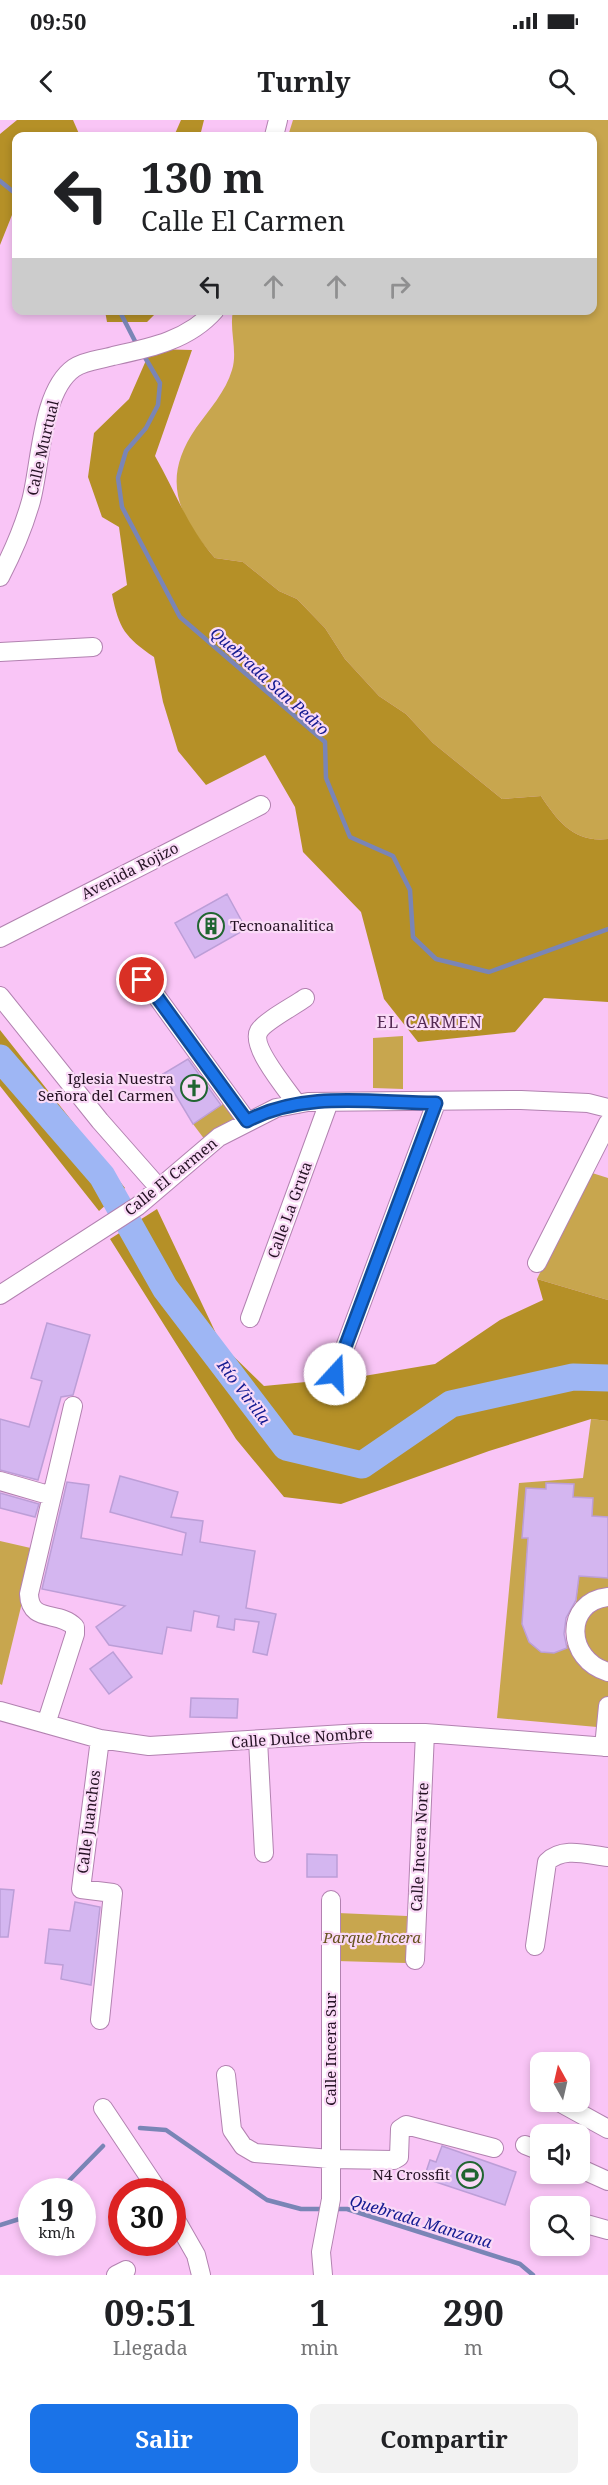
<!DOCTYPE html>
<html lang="es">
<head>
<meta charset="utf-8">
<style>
  body { margin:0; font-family:"Noto Serif",serif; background:#f2f2f2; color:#202124; height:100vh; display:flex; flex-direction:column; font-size:22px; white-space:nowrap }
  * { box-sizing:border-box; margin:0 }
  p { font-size:20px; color:#757577 }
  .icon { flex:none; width:33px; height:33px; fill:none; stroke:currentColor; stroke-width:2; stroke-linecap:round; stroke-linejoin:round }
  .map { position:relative; height:2155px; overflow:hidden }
  .details { display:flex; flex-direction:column; background:#fff; flex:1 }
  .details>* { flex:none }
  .hud { position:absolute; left:12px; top:12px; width:585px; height:183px; border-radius:12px; box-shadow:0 3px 9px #0003; background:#fff; color:#202124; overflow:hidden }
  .needle { width:39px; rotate:352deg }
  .fabs { position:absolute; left:530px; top:1932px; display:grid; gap:12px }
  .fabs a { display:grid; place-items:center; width:60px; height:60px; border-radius:12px; background:#fff; box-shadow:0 3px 9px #0003; font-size:30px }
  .speed { position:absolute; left:18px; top:2058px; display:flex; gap:12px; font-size:30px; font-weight:700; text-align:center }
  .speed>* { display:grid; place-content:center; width:78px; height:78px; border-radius:50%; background:#fff; box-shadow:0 3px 9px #0003; line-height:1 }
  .speed small { font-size:15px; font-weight:400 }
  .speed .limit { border:9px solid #d22; background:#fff; color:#111 }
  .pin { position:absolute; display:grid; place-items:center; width:51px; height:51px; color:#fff; margin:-26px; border:3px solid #fff; border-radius:50%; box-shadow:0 2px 6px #0007 }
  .me { position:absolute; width:66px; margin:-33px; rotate:20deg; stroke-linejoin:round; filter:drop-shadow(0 0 4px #0008) }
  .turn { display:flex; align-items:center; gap:21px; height:126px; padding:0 30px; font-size:27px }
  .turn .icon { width:78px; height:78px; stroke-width:2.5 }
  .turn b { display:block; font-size:42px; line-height:51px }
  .lanes { display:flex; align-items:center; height:57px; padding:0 30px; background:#0003; justify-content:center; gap:30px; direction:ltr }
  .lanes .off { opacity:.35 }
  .eta { display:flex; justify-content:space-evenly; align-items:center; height:102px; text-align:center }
  .eta b { font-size:36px; font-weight:700; line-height:42px }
  .primary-button { display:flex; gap:12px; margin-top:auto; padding:12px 30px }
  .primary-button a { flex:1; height:69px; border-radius:12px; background:#1a73e8; color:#fff; font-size:24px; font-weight:700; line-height:69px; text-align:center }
  .primary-button a+a { background:#f2f2f2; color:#202124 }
  .status { display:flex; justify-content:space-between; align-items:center; height:42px; padding:0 30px; background:#fff; direction:ltr }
  .status svg { height:16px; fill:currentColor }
  header { display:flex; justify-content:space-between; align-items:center; height:78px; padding:0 30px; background:#fff; font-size:27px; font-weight:700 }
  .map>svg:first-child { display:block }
  .green { fill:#c8a64e }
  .forest { fill:#b59027 }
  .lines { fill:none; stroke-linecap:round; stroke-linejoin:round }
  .stream { stroke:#7a85b6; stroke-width:4.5 }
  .river { stroke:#9eb6f4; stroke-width:27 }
  .building { fill:#d4b6f0; stroke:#bc9ed7; stroke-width:1.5 }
  .minor-casing { stroke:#b282b0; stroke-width:20 }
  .minor { stroke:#fff; stroke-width:18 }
  .route-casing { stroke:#114b97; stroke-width:15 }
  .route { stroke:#1a73e8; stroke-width:10 }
  .labels { text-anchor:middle; stroke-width:4.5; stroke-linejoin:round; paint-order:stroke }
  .street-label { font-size:15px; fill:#251224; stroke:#fadaf7 }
  .poi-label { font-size:15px; fill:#251224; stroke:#fadaf7; text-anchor:end }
  .park-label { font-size:15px; font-style:italic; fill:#67531f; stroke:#fadaf7 }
  .water-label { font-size:16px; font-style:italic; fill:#131a91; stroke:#fadaf7 }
  .neighbourhood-label { font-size:16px; letter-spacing:1.5px; fill:#542a53; stroke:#fadaf7 }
</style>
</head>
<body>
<div class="status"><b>09:50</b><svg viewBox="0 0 49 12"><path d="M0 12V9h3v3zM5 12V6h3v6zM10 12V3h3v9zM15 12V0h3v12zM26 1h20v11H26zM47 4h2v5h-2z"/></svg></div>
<header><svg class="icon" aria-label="back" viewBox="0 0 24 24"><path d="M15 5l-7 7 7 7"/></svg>Turnly<svg class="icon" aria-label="search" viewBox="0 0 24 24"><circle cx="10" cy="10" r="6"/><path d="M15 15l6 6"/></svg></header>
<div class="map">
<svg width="608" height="2155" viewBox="0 0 608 2155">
  <rect width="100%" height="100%" fill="#f9c5f6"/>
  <!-- green -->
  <path class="green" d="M293,0h315v719c-33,4 -50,-17 -67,-43l-39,3 -69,-56 -27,-29 -27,-18 -34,-37 -20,-31 -28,-29 -18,-8 -36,-29 -28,-4c-38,-43 -54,-79 -19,-130 13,-18 30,-37 36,-58 6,-19 -3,-40 1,-59l359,-1v-174h-304z
    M403,916v53l-30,-1v-50z
    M226,982l11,16 -32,22 -12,-16z
    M589,1052l19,6v122l-71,-21z
    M591,1299l17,2v96l-16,-1 1,-17 -20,-2v-13l-26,-1 -1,6 -20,-1 -4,49 6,1 -6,86 19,28c14,1 23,0 31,-13l7,-63 29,2v150l-111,-10 22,-235 64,-5z
    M0,1421l35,8 -33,136 -2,-1z
    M338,1793l69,3 -1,47 -69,-2z"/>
  <!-- forest -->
  <path class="forest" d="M17,0h56l7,16h-64v81l-4,-2 -12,30v-111z
    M181,0h23l-4,16h-26z
    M105,191v-1l53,1 -11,11h-40z
    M151,229l41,1 -37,106c20,35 33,72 60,102l28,4 36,29 18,8 28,29 20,31 34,37 27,18 27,29 69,56 39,-3c17,26 34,47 67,43v163l-64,-4 -29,34 -97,10 -34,-43 -23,-87 -58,-60 -8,-45 -30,-52 -59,30 -28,-34 -15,-49 -9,-45c-29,-20 -35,-28 -42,-63l15,-9 -8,-58 -17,-10 -14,-40 6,-44 35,-34z
    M0,910l125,158 -26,23 -99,-125z
    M157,1089l64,135 43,42 94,-9 77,-13 65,-44 43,-20 -6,-21 71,21v121l-17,-2 -102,32 -148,53 -57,-7 -48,-58 -126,-200z"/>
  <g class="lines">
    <!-- stream -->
    <path class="stream" d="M0,61l16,13
      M119,190l18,35
      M143,234l17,29 -2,22 -12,23 -20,23 -8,27 4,29 58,110 145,125 1,36 24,59 43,19 17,34 3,47 23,22 53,13 119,-43
      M140,2008l26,2 101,70 34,9h23
      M58,2072l45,-46
      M332,2089h15l173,55 13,11
      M0,2105l32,-10"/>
    <!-- river -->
    <path class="river" d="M0,938l102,118 63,112 121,159 76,18 89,-61 122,-27 35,1"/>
  </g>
  <!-- building -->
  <path class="building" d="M227,774l19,35 -51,29 -20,-35z
    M188,939l33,46 -28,19 -30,-50z
    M47,1203l43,12 -17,60 -12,2 -23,83 -38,-10v-51l29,8 13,-46 -11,-3z
    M120,1356l58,16 -7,25 32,4 -3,21 55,9 -9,57 30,6 -9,41 -14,-3 6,-30 -24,-3 -1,11 -17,-3 2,-11 -25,-5 -3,20 -24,-4 -5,27 -53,-9 -13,-18 29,-21 -83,-17 25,-107 22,3 -8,53 101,17 4,-22 -76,-21z
    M546,1363l28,1 -1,13 20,1 -1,18 16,1v61l-29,-2 -3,24 -10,18 -2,16 3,14 -13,5 -13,-1 -12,-10 -7,-18 6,-86h-6l4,-50 20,1z
    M0,1373l39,11 -4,13 -35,-9z
    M113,1532l19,25 -23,17 -19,-25z
    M191,1578l47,1 -1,19 -47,-1z
    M307,1734l30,1v22h-30z
    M0,1769l14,1 -6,47h-8z
    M75,1782l25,5 -9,78 -30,-6 2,-14 -18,-2 4,-34 21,2z
    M442,2026l74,26 -11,33 -81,-27 6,-18 6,2z"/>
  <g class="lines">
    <defs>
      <path id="minor" d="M274,16l4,-16
        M0,457c12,-23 24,-51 31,-76 10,-37 10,-110 43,-133 12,-8 26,-8 39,-12 37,-8 76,-16 102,-46
        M0,532l93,-5
        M0,818l261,-133
        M142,860l15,17 90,124
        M0,876l100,125 59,67
        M297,984c-10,-14 -47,-58 -38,-73 6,-10 35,-25 46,-33
        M537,1143l71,-140
        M0,1175l138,-89 81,-69 57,-29 32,-6 213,-2 67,3 20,5
        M250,1198l79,-216
        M335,1254l101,-271
        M0,1361l52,15
        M608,1477c-45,5 -42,63 0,75
        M0,1591l100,28 49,7 212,-13h64l183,14
        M46,1604l29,-90v-7c-16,-17 -45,-3 -46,-33l44,-188
        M258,1620l6,113
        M604,1627l4,-41
        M535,1826l12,-84c16,-16 41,-7 61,-5
        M415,1840l10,-227
        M100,1900l13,-127 -32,-4 19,-150
        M226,1955l6,55 11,16 12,7 76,6 63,1 5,-3 1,-28 6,-4 88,23
        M559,1982l49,27
        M103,1988l56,84
        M525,2025l15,6
        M579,2048l29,13
        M172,2093l24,42 5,20
        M579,2102l29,8
        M116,2155l10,-5
        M323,2155l-2,-23 10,-53v-299"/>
    </defs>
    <!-- minor casing -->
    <use href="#minor" class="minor-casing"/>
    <!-- minor -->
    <use href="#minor" class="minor"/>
  </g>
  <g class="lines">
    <defs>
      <path id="route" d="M142,860l15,17 90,124c57,-31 127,-18 189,-18l-101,271"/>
    </defs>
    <!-- route casing -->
    <use href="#route" class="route-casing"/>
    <!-- route -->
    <use href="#route" class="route"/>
  </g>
  <!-- icons -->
  <defs>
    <symbol id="building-ring" viewBox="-11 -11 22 22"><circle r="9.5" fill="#fadaf7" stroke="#206531" stroke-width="1.5"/><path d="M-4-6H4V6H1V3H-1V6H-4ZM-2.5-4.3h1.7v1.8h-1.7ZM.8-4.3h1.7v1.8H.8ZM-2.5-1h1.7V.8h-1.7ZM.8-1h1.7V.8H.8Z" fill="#206531"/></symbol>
    <symbol id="church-ring" viewBox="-11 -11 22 22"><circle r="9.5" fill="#fadaf7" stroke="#206531" stroke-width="1.5"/><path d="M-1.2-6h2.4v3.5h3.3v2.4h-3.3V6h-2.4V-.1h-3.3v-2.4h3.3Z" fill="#206531"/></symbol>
    <symbol id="stadium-ring" viewBox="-11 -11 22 22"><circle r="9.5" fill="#fadaf7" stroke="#206531" stroke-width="1.5"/><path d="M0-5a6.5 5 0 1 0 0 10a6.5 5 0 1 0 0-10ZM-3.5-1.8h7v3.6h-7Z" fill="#206531"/></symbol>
  </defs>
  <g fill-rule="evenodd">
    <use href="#building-ring" x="196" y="791" width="30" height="30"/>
    <use href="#church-ring" x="179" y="953" width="30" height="30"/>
    <use href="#stadium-ring" x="455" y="2040" width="30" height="30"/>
  </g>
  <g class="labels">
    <!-- street labels -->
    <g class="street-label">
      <text transform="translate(43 328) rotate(-77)" y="5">Calle Murtual</text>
      <text transform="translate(130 751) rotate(-27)" y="5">Avenida Rojizo</text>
      <text transform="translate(171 1057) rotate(-39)" y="5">Calle El Carmen</text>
      <text transform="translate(290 1090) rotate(-70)" y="5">Calle La Gruta</text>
      <text transform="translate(302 1618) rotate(-4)" y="5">Calle Dulce Nombre</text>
      <text transform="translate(89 1702) rotate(-83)" y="5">Calle Juanchos</text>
      <text transform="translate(420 1727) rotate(-87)" y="5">Calle Incera Norte</text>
      <text transform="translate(331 1929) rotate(-90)" y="5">Calle Incera Sur</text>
    </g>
    <!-- poi labels -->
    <g class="poi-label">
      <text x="230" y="811" text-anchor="start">Tecnoanalitica</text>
      <text x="174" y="964">Iglesia Nuestra<tspan x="174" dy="17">Señora del Carmen</tspan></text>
      <text x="450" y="2060">N4 Crossfit</text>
    </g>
    <!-- park labels -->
    <g class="park-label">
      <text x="372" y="1823">Parque Incera</text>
    </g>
    <!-- water labels -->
    <g class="water-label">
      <text transform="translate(270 561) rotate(42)" y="6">Quebrada San Pedro</text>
      <text transform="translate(244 1272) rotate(53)" y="6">Río Virilla</text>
      <text transform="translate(421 2101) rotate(17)" y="6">Quebrada Manzana</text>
    </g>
    <!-- neighbourhood labels -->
    <g class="neighbourhood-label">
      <text x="430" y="908">EL CARMEN</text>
    </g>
  </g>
</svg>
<div class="fabs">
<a><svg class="needle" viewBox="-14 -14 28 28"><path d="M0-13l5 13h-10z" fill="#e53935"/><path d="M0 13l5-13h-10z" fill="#757577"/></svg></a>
<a><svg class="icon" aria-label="sound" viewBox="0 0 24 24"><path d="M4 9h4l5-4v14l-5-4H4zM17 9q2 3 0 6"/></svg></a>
<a><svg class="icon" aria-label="search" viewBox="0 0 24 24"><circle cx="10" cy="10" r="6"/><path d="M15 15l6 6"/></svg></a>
</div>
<div class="speed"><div>19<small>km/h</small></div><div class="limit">30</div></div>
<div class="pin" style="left:142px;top:860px;background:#d93025"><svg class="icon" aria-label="arrive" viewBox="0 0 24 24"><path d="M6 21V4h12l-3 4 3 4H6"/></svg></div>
<svg class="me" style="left:335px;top:1254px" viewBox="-20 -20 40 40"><circle r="19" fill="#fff"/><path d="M0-13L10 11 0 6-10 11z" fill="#1a73e8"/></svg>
<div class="hud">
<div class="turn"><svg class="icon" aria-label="left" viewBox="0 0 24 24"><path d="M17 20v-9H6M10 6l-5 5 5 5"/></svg><div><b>130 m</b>Calle El Carmen</div></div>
<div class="lanes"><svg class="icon" aria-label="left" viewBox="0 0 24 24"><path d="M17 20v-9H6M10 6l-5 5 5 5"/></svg><svg class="icon off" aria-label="ahead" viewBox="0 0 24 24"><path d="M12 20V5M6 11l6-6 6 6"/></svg><svg class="icon off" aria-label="ahead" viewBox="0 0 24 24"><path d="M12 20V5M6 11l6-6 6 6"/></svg><svg class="icon off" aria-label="right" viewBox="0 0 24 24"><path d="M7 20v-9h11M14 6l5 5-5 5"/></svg></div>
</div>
</div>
<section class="details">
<div class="eta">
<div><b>09:51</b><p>Llegada</p></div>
<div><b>1</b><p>min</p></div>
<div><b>290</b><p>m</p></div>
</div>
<div class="primary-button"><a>Salir</a><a>Compartir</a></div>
</section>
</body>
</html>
